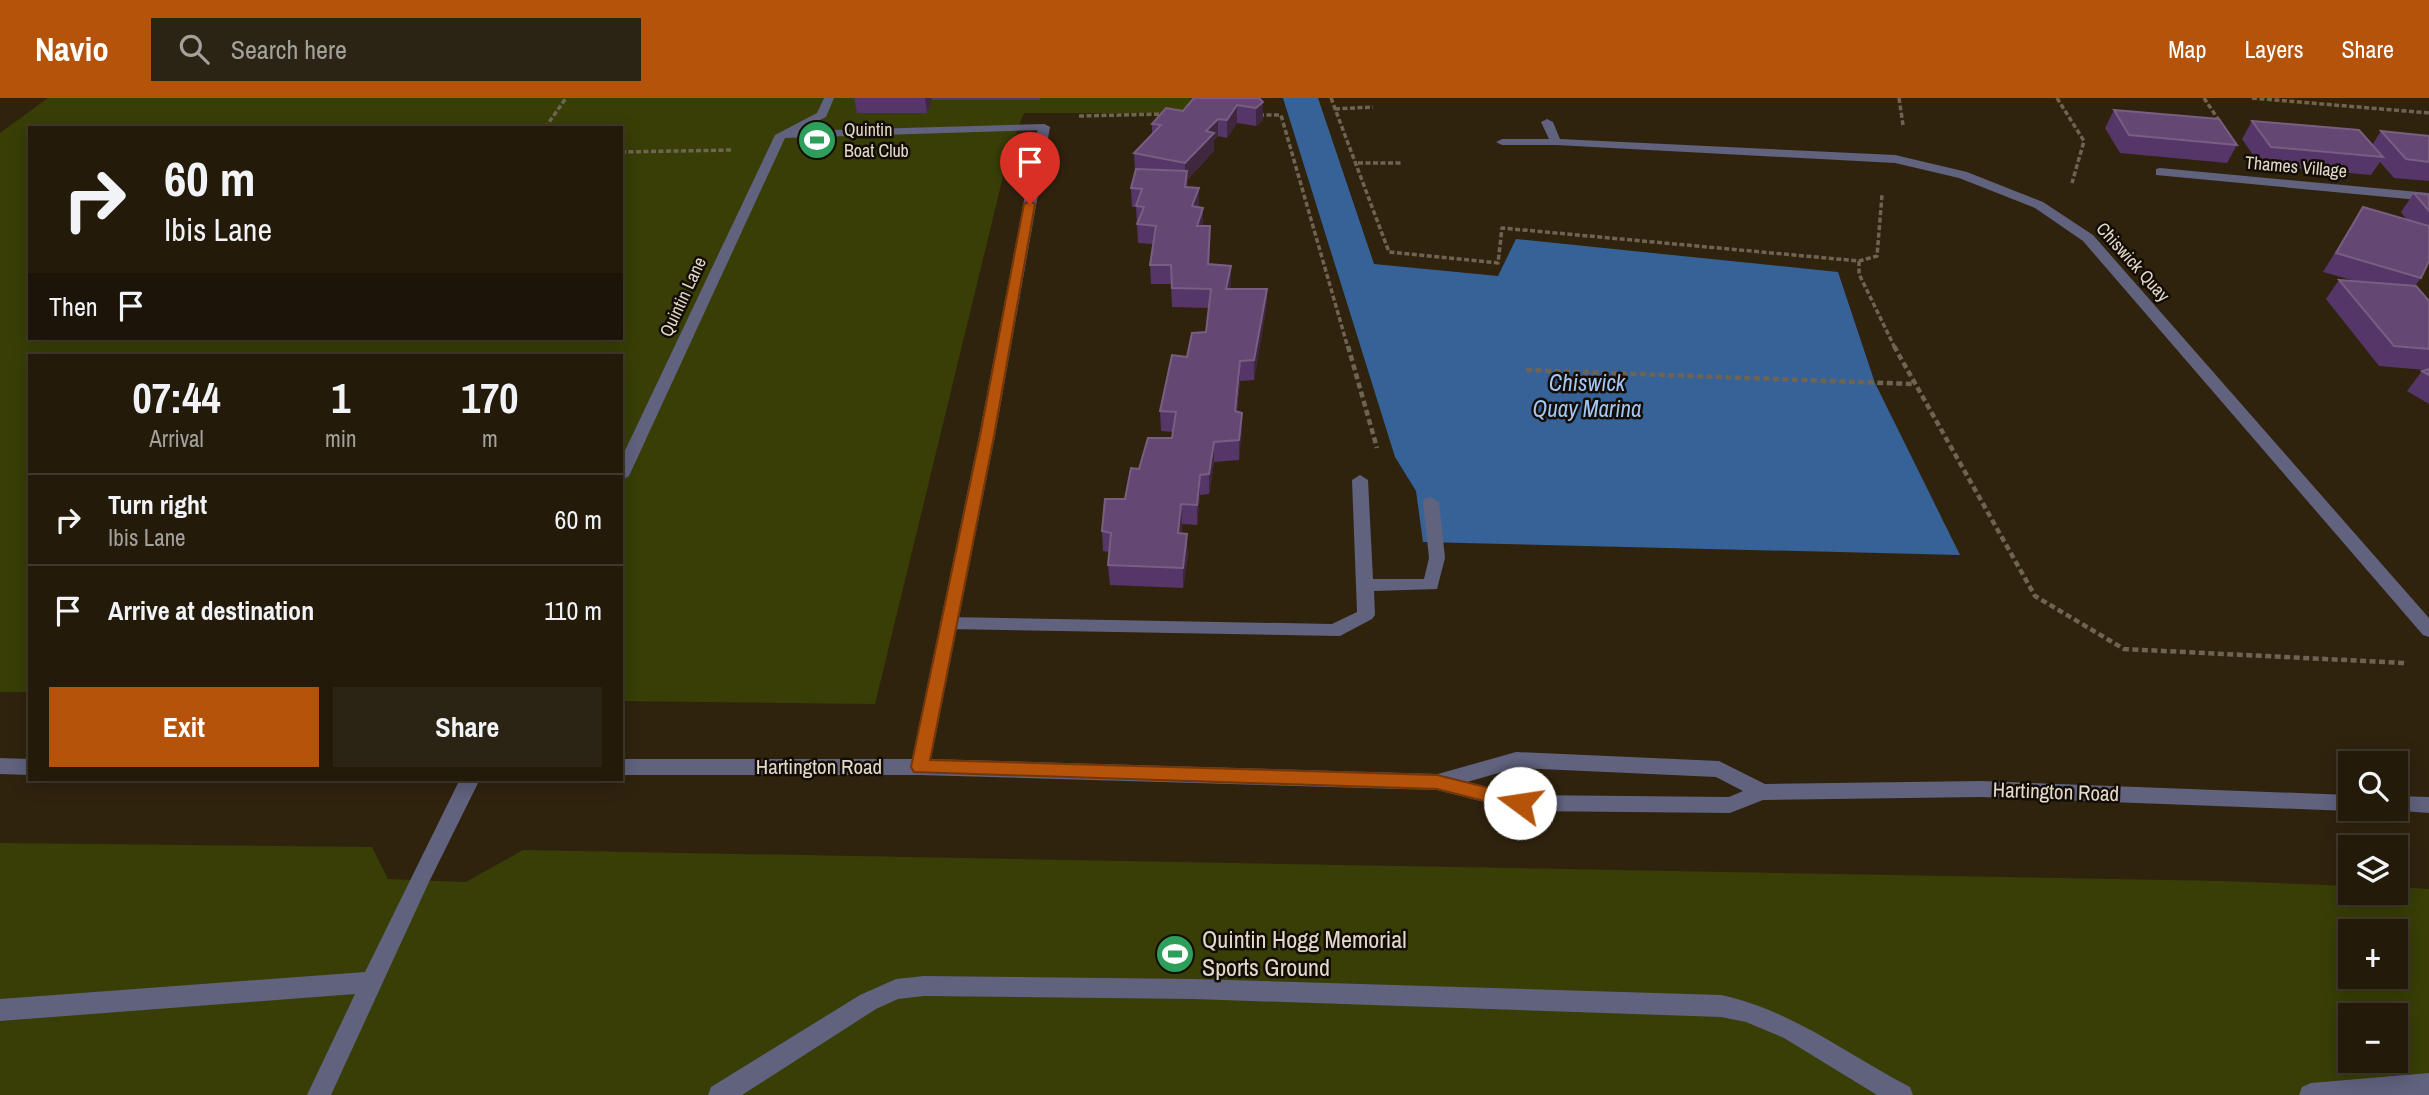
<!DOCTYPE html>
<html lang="en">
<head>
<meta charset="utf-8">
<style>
  body { margin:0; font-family:"Archivo Narrow",sans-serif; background:#2b2313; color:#f1f3f6; height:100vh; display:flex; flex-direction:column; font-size:26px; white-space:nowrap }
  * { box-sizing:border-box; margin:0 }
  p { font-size:23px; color:#a3a19c }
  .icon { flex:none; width:38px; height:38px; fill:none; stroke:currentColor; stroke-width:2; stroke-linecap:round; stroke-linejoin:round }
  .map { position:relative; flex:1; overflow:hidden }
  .sheet { position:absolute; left:28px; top:256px; width:595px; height:427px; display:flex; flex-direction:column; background:#231a0a; border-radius:0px; box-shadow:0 4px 18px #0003,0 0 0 2px #40382b }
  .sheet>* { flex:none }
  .hud { position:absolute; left:28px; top:28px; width:595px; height:214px; border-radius:0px; box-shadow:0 4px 18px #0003,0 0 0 2px #40382b; background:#231a0a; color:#f1f3f6; overflow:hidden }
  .fabs { position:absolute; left:2338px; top:653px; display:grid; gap:14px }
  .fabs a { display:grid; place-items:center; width:70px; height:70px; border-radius:0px; background:#231a0a; box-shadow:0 4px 18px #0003,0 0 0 2px #40382b; font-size:35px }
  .pin { position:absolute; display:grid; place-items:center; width:60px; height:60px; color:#fff; margin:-72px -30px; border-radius:50% 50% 50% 0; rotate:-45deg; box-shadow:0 0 7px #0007 }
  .pin .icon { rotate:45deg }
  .me { position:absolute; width:77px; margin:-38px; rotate:284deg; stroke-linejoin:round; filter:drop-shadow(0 0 5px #0008) }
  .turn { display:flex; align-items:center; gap:24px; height:147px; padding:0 21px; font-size:32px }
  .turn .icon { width:91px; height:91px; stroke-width:2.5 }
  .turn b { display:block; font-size:49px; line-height:60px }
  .then { display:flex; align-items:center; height:66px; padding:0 21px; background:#0003; gap:14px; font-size:26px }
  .eta { display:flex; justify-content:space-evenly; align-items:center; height:119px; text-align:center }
  .eta b { font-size:42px; font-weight:700; line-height:49px }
  .primary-button { display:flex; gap:14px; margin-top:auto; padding:14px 21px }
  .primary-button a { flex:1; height:80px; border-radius:0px; background:#b45309; color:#fff; font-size:28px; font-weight:700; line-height:80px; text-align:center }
  .primary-button a+a { background:#2b2313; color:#f1f3f6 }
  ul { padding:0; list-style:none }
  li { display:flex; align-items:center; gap:21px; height:91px; padding:0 21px; border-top:2px solid #40382b }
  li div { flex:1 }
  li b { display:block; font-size:26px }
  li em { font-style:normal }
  header { display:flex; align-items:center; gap:42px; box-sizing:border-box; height:98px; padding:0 35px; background:#b45309; color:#fff }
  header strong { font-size:33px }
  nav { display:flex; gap:38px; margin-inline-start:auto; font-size:24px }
  .search { width:490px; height:63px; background:#2b2313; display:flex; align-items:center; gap:18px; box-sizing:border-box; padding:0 24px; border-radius:0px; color:#a3a19c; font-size:26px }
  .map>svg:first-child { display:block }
  .green { fill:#383e06; fill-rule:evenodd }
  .water { fill:#366298 }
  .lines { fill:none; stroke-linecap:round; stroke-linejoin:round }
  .path-far1 { stroke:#6e6452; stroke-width:3.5; stroke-dasharray:5 2.5; stroke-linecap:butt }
  .path { stroke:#6e6452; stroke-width:4.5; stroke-dasharray:6 3.5; stroke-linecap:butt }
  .service { fill:#60627e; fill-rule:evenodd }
  .minor { fill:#60627e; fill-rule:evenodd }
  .wall { fill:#563568 }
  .shaded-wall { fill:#402740 }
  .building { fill:#654773; stroke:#795e81; stroke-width:2 }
  .route { fill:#b45309; stroke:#753606; stroke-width:2 }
  .labels { text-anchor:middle; stroke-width:5; stroke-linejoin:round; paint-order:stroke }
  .far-poi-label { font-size:18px; fill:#e1d9cc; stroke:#130d05; text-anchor:start }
  .far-street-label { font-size:18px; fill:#e1d9cc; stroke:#130d05 }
  .street-label { font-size:21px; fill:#e1d9cc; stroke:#130d05 }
  .water-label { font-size:23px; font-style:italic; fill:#a2c7f6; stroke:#130d05 }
  .near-poi-label { font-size:24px; fill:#e1d9cc; stroke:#130d05; text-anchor:start }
</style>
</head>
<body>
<header>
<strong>Navio</strong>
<div class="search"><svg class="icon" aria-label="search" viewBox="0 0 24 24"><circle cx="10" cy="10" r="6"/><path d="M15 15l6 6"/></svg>Search here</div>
<nav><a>Map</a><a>Layers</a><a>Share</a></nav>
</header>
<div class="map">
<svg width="2429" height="997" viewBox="0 0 2429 997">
  <rect width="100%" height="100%" fill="#2f230e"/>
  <!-- green -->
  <path class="green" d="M48,0h1172l3,15h-199l-15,39 -134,552 -254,-3v-346h-591v337h-30v-559zM30,30h591v210h-591z
    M0,745l372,4 16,32 78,3 57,-32 1698,31 129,5v6h46v-5l33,2v206h-2429zM2350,833h46v45h-46zM2350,917h46v45h-46z"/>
  <!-- water -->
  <path class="water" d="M1283,0h35l56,166 124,12 18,-37 322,33 37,111 85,172 -537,-13 -7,-51 -21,-34z"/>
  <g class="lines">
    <!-- path-far1 -->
    <path class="path-far1" d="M1331,0l58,154 109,11 4,-35 357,33 18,-5 5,-61
      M1899,0l4,27
      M2057,0l27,43 -12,42
      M2204,0l16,24
      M2252,0l177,15
      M1335,11l38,-2
      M1259,17h22l67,233
      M1079,18l86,-2
      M545,30l21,-30
      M621,54l111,-2
      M1358,65h45
      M1859,163v13l36,74"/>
    <!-- path -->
    <path class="path" d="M1348,248l29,102
      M1894,248l141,250 89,53 281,14
      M1526,272l387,14"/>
    <!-- service -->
    <path class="service" d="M824,0h10l-8,19 -28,14 246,-7 6,3 -6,3 -259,8 -156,338 -8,5v-22l154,-324 42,-22z
      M1360,377l8,5 5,99h51l5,-21 -6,-56 2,-4 6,-1 8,5 6,56 -8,31 -63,2 1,24 -3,4 -32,17 -392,-7 -9,-6 9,-6 384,7 25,-12 -5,-132z
      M460,681h20l-51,103 -98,213h-24l48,-101 -355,27v-22l365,-27z
      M924,878l270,3 527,16c71,15 125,59 189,92l3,8h-36l-93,-57 -38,-16 -25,-5 -527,-18 -270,-3 -26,3 -22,10 -134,86h-34l3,-8 149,-92 36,-16z
      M2429,975v22h-130l3,-8 9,-4z"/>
    <!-- minor -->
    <path class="minor" d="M1547,21l6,3 7,17 335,16 72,17 76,30 50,33 336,383v19l-6,-2 -340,-394 -48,-33 -76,-30 -64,-15 -339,-18h-54l-6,-3 6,-3h47l-8,-17z
      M1044,26l6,3 -55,309 -64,323 507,15 78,-22 203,9 46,23 216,-3 369,14v13l7,1 -7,2 -369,-14 -218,3 -33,13 -210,-2 -83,-21 -517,-15h-299v-16h291l67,-323 59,-309zM1516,670l200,9 27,14 -14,6 -209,-2 -53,-13z
      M2160,70l269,25v8l-273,-26v-6z
      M0,660l30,1v16l-30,-1z
      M2396,698l33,1v16l-40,-3 7,-2z"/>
  </g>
  <!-- wall -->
  <path class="wall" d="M854,0h186v2h-108l-5,13h-70z
    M1263,4v18l-7,6 -19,-3 -10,15 -9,-2 -4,4v11l-26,28v8l11,20 4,1v18l7,19 -1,19 22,2 -1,23h37l-1,20 -12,71 -14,1 -3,31 5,1 -3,47 -25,2 -5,32 -9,1 -3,30 -15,-1 -1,10 7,21 -5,33 -73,-3 -2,-20 1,-13 -6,-1 -1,-20 23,-32 14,-30 33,-31 1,-6 -12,-1 -1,-20 27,-54 19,-25 3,-24 -37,-1 -1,-23h-20l-1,-19 3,-21 -15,-1 -2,-36h-4l-1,-19 4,-17 -1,-18 18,-19v-10l31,-13z
    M2114,12l123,35 -10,18 -107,-10 -15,-25z
    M2252,23l120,24 9,-14 48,5v45l-35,-3 -14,-16 -9,13 -111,-10 -18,-26z
    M2414,95l15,2v66l-8,17 -6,8 14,15v103l-22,-13 15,-20 3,-1 -46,-4 -53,-67 13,-19 16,1 -32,-9 40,-65 44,13 -6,-8z"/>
  <!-- shaded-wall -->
  <path class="shaded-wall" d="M925,0h6l1,2 -5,13z
    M1263,4v18l-7,6v-18z
    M1237,7v18l-10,15v-18z
    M1218,21v17l-4,4v11l-26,28v11l-3,-3v-24l21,-32z
    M1199,90v19l-7,-1z
    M1203,110v19l-6,-1z
    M1210,128v19l-2,38v-19z
    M1231,168v19l-5,23v-19z
    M1267,191l-1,20 -12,71v-20z
    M1240,263v20l-6,50 1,-20z
    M1242,315v20l-3,27v-20z
    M1214,344v20l-5,32v-20z
    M1200,377v20l-3,30v-20z
    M1181,406l1,20 -3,29 -1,-20z
    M1187,436l1,21 -5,33v-20z"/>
  <!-- building -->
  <path class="building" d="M1194,0h65l4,4 -7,6 -19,-3 -10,15 -9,-1 -12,12 8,2 -29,30 -51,-10 27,-28 -9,-1 14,-16 17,3z
    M2114,12l105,9 18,26 -108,-10z
    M2252,23l107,9 24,27 -112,-10z
    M2381,33l48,5v26l-23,-3z
    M1136,71l51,2 -2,16 14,1 -7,18 11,2 -6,18h13l-2,38 23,2 -5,23h41l-13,71 -14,1 -5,50 7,2 -3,27 -25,2 -5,32 -9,1 -3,30 -16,-1 -3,29 9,1 -4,34 -75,-3 3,-32 -9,-2 3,-32h20l6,-31 8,1 9,-31h24l4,-26 -16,-1 12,-56 15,2 5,-24 14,-1 5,-43 -39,-1 -1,-23h-21l6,-39 -19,-2 7,-17 -8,-1 6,-17 -11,-1z
    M2414,95l15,2v16z
    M2363,109l66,19v35l-8,17 -85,-25z
    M2339,182l77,6 13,15v48l-35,-3z
    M2429,271v6l-7,-4z"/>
  <!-- route -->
  <path class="route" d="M1030,103l5,3 -41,232 -64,324 507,15 89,22 3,6 -3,5 -6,2 -83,-21 -523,-17 -3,-5 69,-331 44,-232z"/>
  <!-- icons -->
  <defs>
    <symbol id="stadium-disc" viewBox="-11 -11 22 22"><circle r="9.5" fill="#2e9e5b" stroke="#130d05"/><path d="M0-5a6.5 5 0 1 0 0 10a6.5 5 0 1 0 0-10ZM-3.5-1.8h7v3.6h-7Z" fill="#fff"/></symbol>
  </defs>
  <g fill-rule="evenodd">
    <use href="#stadium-disc" x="795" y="20" width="44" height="44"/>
    <use href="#stadium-disc" x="1153" y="834" width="44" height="44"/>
  </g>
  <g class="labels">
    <!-- far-poi labels -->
    <g class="far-poi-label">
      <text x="844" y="38">Quintin<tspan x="844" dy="21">Boat Club</tspan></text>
    </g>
    <!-- far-street labels -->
    <g class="far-street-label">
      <text transform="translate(2296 69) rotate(5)" y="6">Thames Village</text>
      <text transform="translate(2133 164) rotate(48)" y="6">Chiswick Quay</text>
      <text transform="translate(683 199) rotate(-65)" y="6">Quintin Lane</text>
    </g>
    <!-- street labels -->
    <g class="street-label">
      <text x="819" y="676">Hartington Road</text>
      <text transform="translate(2056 694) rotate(2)" y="7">Hartington Road</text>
    </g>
    <!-- water labels -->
    <g class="water-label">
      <text x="1587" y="293">Chiswick<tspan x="1587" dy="26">Quay Marina</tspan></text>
    </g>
    <!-- near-poi labels -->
    <g class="near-poi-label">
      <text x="1202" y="850">Quintin Hogg Memorial<tspan x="1202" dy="28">Sports Ground</tspan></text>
    </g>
  </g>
</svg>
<div class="fabs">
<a><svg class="icon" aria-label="search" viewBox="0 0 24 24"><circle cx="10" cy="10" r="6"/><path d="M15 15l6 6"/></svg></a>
<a><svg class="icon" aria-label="layers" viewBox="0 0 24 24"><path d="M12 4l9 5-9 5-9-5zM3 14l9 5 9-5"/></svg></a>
<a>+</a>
<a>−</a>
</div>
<div class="pin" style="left:1030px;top:106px;background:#d93025"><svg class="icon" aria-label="arrive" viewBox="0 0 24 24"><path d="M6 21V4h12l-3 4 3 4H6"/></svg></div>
<svg class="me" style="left:1520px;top:705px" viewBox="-20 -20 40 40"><circle r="19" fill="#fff"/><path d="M0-13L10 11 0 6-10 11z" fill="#b45309"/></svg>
<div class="hud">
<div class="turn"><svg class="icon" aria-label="right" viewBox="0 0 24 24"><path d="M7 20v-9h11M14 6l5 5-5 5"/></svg><div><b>60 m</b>Ibis Lane</div></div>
<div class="then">Then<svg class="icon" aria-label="arrive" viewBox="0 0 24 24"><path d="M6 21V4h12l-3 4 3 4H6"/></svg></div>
</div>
<section class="sheet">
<div class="eta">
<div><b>07:44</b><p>Arrival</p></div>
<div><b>1</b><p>min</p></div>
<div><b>170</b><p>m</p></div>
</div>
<ul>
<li><svg class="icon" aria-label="right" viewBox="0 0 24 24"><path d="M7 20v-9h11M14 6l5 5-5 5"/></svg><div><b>Turn right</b><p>Ibis Lane</p></div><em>60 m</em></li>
<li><svg class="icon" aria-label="arrive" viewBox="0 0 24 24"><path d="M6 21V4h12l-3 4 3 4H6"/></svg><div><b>Arrive at destination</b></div><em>110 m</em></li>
</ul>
<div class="primary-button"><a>Exit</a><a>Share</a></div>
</section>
</div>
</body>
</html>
